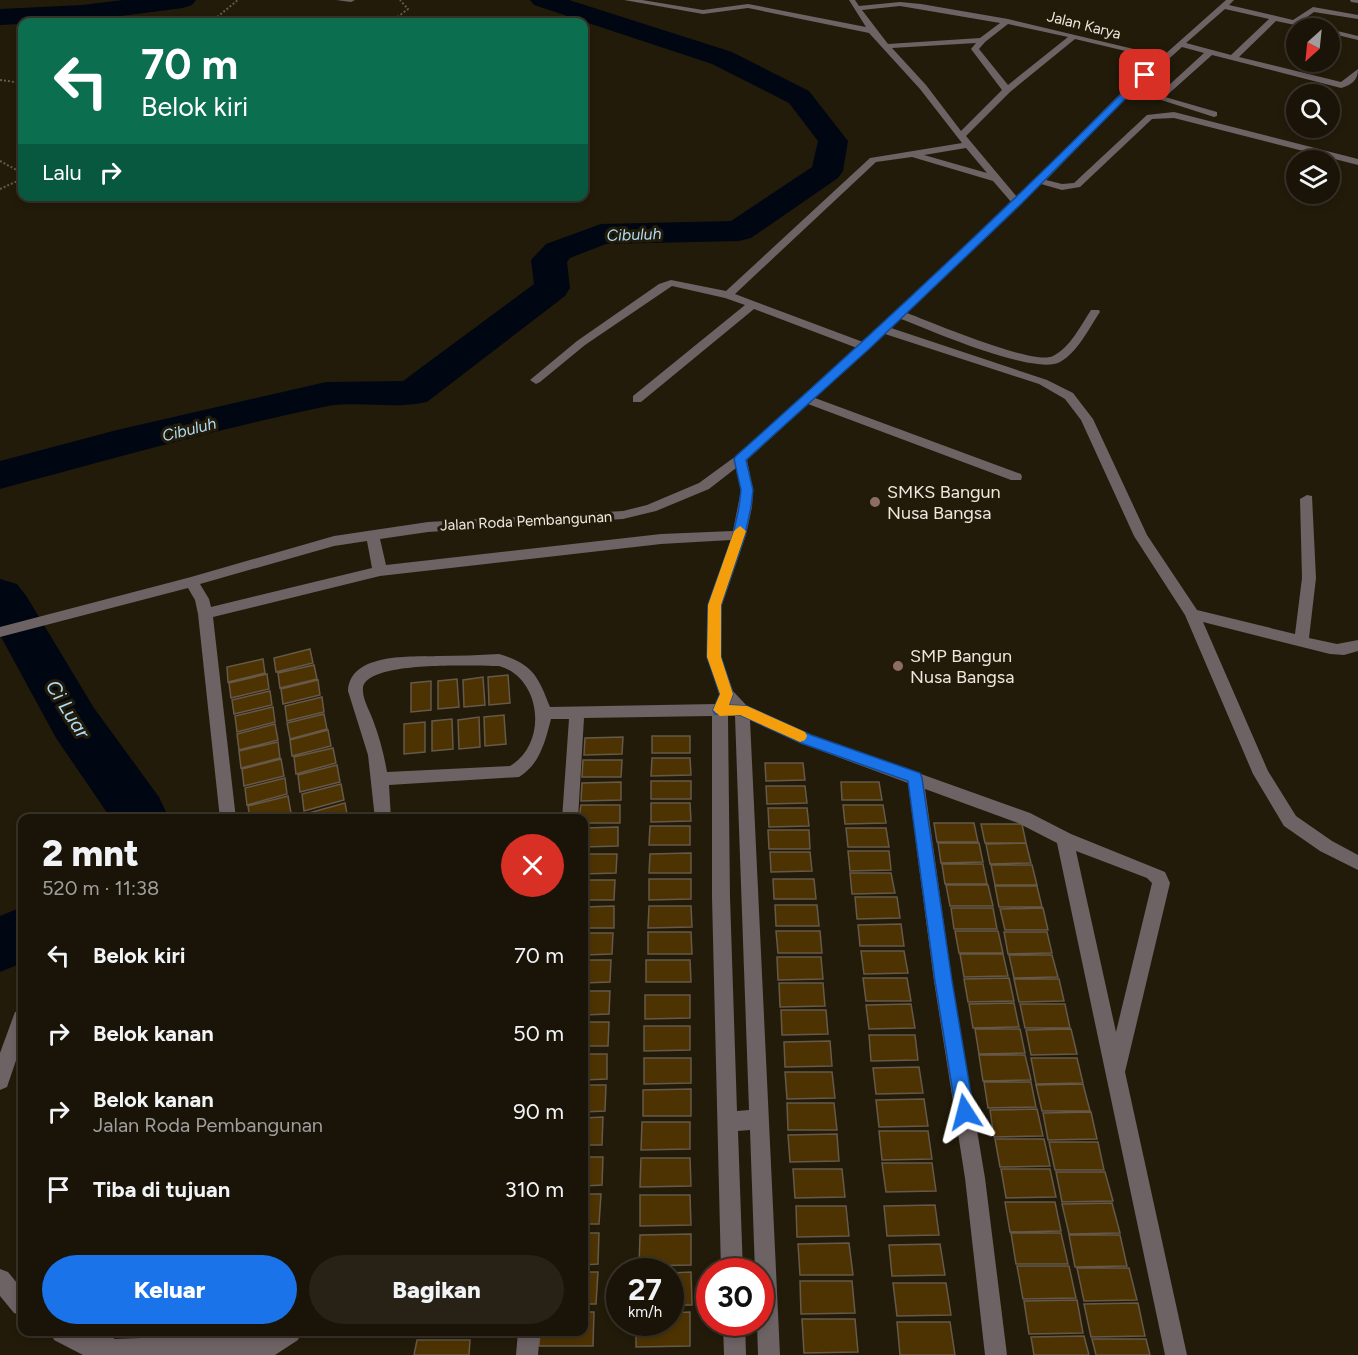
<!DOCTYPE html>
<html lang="id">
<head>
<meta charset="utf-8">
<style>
  body { margin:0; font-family:Figtree,sans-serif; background:#272116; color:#f1f3f6; height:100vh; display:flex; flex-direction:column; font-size:22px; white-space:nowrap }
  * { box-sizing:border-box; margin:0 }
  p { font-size:20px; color:#9f9e9c }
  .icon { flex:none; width:33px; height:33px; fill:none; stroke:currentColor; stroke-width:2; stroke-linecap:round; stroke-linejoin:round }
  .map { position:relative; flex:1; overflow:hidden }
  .details { position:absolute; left:18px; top:814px; width:570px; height:522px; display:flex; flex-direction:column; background:#1a1408; border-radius:12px; box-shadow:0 3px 9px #0003,0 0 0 2px #383329 }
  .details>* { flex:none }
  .guide { position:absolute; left:18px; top:18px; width:570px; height:183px; border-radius:12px; box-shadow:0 3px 9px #0003,0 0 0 2px #383329; background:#0b6e4f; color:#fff; overflow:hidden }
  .needle { width:39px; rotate:207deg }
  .tools { position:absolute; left:1286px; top:18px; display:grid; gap:12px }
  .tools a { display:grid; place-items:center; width:54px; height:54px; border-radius:50%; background:#1a1408; box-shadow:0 3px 9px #0003,0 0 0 2px #383329; font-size:30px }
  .speed { position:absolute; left:606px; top:1258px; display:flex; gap:12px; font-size:30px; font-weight:700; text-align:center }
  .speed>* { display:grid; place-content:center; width:78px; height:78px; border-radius:50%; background:#1a1408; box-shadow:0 3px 9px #0003,0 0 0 2px #383329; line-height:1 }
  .speed small { font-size:15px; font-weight:400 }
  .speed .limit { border:9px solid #d22; background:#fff; color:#111 }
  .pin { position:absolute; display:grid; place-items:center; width:51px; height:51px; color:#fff; margin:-26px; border-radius:12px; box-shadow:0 3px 9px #0006 }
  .me { position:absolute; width:66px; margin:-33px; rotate:351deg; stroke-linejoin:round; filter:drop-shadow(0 0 4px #0008) }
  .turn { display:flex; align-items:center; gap:21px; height:126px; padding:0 24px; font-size:27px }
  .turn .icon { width:78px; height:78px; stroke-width:2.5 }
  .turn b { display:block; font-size:42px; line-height:51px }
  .then { display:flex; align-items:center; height:57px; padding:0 24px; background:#0003; gap:12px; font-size:22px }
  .round { display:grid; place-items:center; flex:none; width:63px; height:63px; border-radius:32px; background:#272116 }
  .headline { display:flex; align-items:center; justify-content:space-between; height:102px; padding:0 24px }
  h1 { font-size:36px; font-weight:800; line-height:45px }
  .cta { display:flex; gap:12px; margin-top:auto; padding:12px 24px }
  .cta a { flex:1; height:69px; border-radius:36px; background:#1a73e8; color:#fff; font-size:24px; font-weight:800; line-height:69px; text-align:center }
  .cta a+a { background:#272116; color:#f1f3f6 }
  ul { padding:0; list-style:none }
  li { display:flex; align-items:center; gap:18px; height:78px; padding:0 24px }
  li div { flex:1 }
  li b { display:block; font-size:22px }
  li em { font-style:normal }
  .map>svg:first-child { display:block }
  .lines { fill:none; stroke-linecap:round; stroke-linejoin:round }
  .river { fill:#000713; fill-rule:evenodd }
  .building { fill:#4e3302; stroke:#665949; stroke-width:1.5 }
  .path { stroke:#625c4d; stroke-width:2; stroke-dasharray:2 2; stroke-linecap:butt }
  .minor { fill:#6d6264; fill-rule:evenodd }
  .route { fill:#1a73e8; stroke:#114b97; stroke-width:1.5 }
  .slow { fill:#f59e0b }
  .education-dot { fill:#8d6e63; stroke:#221b0a; stroke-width:2 }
  .labels { text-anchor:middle; stroke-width:6; stroke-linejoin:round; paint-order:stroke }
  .far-street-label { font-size:15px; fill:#ece8dd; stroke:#221b0a }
  .far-water-label { font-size:16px; font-style:italic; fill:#aedcf6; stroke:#221b0a }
  .poi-label { font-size:18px; fill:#ece8dd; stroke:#221b0a; text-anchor:start }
  .water-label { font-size:20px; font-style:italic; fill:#aedcf6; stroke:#221b0a }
</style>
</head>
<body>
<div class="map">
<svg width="1358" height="1355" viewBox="0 0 1358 1355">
  <rect width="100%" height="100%" fill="#221b0a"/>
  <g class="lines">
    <!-- river -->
    <path class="river" d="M123,0h73l-4,5 -9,3 -101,13 -82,4v-16l82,-4z
      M530,0h39l163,52 77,39 39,50 -5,30 -5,7 -87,60 -12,3 -133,3 -36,14 -3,4 3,26 -5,8 -138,106c-34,8 -70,-2 -104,5 -109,23 -216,53 -323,82v-28l117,-31 209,-48 77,-1 131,-97 -3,-24 15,-16 55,-20 130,-3 81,-54 6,-26 -29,-38 -77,-39 -178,-59z
      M0,579l17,5 10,13 67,111 65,89 8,17 -2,5h-56l1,-2 -54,-79 -56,-103z
      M22,907v56l-22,9v-56z"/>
  </g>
  <!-- building -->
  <path class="building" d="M310,649l3,14 -37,9 -2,-14z
    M263,659l2,14 -37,9 -1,-15z
    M314,665l3,14 -37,9 -2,-15z
    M267,674l2,15 -38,9 -2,-15z
    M508,675l2,28 -21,2 -1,-28z
    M483,677l2,28 -21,2 -1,-27z
    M457,679l2,28 -21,2v-28z
    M318,680l2,15 -37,9 -2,-15z
    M431,681v29l-20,2v-29z
    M270,691l2,14 -38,9 -2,-14z
    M322,697l2,15 -37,9 -2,-15z
    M273,707l2,15 -38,10 -2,-16z
    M324,714l3,15 -37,10 -3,-16z
    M504,715l2,29 -21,2 -1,-29z
    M479,717l1,30 -21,2 -1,-29z
    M452,719l1,30 -21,2v-30z
    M425,722v30l-21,2v-30z
    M275,724l3,16 -39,10 -2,-16z
    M328,730l3,16 -39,10 -2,-16z
    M652,736h38v17h-38z
    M623,737l-1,17 -38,1 1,-17z
    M278,742l2,16 -39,10 -2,-17z
    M333,748l3,15 -40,11 -2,-17z
    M652,758h38l1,17 -40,1z
    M281,759l3,17 -40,10 -2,-17z
    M583,760h39l-1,17h-39z
    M765,763h38l2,17 -39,1z
    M337,765l3,17 -40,10 -2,-17z
    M285,778l2,16 -40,11 -2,-17z
    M651,781h40v18h-40z
    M621,782v18l-40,1 1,-18z
    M841,782h38l3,18h-40z
    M341,784l3,16 -40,11 -2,-17z
    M766,786h39l2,17 -40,1z
    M288,796l3,17 -21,6h-20l-2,-13z
    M345,803l3,16h-43v-5z
    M651,803h39l1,18 -40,1z
    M581,805h39v18h-36v-4h-5z
    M843,805h40l3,18 -41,1z
    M768,808h39l2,18 -40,1z
    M934,823h40l4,19h-41z
    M981,824h41l4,19h-41z
    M650,826h40v19h-41z
    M618,827v19l-34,1v-19z
    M846,828h40l3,19h-41z
    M768,830h41l1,19h-41z
    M938,843h41l4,19 -42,1z
    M1026,843l5,20 -41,1 -4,-20z
    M848,851h41l2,19 -41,1z
    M770,852h40l2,19 -41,1z
    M691,853v20h-42l1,-19z
    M584,854h33l-1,19 -32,1z
    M942,864h41l4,20h-42z
    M991,865h41l5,20h-42z
    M850,873h41l4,20 -43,1z
    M649,879h42v20l-42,1z
    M773,879h41l2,20h-42z
    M584,880h31l-1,20h-30z
    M946,885h42l5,21h-43z
    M995,886h42l5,21h-43z
    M855,897h42l3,21 -43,1z
    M775,905h42l2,21h-43z
    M614,906v22h-30v-21z
    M649,906h42l1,21 -44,1z
    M951,908h42l4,21h-43z
    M1043,908l5,22h-43l-5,-21z
    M901,924l3,22h-44l-2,-21z
    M776,931h44l2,22h-44z
    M955,931h43l5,22h-44z
    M648,932h43l1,22h-44z
    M1004,932h43l5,21 -44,1z
    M584,933h29l-1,21 -28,1z
    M861,951h43l4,22 -44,1z
    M960,954h43l5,22 -44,1z
    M1009,955h43l6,22 -44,1z
    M777,957h44l2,22 -45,1z
    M584,960h27l-1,22 -26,1z
    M646,960h44l1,22h-45z
    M863,978h44l4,23h-45z
    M1009,978l5,23 -46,1 -4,-23z
    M1014,979h45l5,22 -45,1z
    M779,983h44l2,23 -45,1z
    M584,991h26l-1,23 -25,1z
    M645,995h45v23l-45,1z
    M1014,1003l5,24 -46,1 -4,-24z
    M911,1004l4,24 -46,1 -3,-24z
    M1020,1004h45l5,24h-45z
    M781,1010h45l2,24 -46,1z
    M584,1022h25l-1,24h-24z
    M644,1026h46v24l-46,1z
    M975,1029h45l5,24 -46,1z
    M1071,1029l6,25 -46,1 -5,-25z
    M869,1035h46l3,25 -47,1z
    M830,1041l2,25 -47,1 -1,-25z
    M584,1054h23v25l-23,1z
    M979,1055h46l6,25 -48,1z
    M644,1058h47v25l-47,1z
    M1031,1058h46l6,25 -47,1z
    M919,1067l4,26 -47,1 -3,-26z
    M785,1072h47l3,26 -48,1z
    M984,1082h47l5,25 -48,1z
    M1083,1084l7,27h-48l-6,-26z
    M584,1085h22l-1,26 -21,1z
    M691,1089v27h-48v-26z
    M924,1099l4,27 -49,1 -3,-27z
    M787,1103h47l3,27h-49z
    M1037,1109l6,27 -49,1 -4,-27z
    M1091,1112l6,27 -49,1 -5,-27z
    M603,1117l-1,28h-18v-27z
    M642,1122h48v27l-49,1z
    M879,1131h49l4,28 -50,1z
    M837,1134l2,27 -49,1 -2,-27z
    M995,1139h49l6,27 -50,1z
    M1049,1142h49l6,28h-49z
    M584,1157h19l-1,28 -18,1z
    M641,1158h49l1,28 -51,1z
    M882,1163h50l4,28 -50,1z
    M793,1169h49l3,28 -50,1z
    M1001,1169h49l6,28 -50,1z
    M1056,1172h49l8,29 -51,1z
    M584,1194h17l-2,30h-15z
    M640,1195h50l1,30 -51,1z
    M1005,1202h50l6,29 -51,1z
    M1112,1203l8,30 -51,1 -7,-30z
    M935,1205l4,30 -52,1 -3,-30z
    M796,1206h50l3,30 -52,1z
    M584,1233h15l-1,31 -14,1z
    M1011,1233h50l7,31h-52z
    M691,1234v31l-52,1 1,-31z
    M1069,1235h51l7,31 -52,1z
    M849,1243l4,32h-53l-2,-31z
    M940,1244l5,31 -53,1 -3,-31z
    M1017,1266h52l7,32 -53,1z
    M1077,1268h52l8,32 -53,1z
    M584,1272h14l-2,32h-12z
    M691,1272l1,33h-22v-32z
    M800,1281h52l3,32 -54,1z
    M893,1283h53l5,32 -54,1z
    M1077,1300l6,33 -54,1 -5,-33z
    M1138,1303l7,33 -54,1 -7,-33z
    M584,1312h10l-1,34h-54l1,-14h44z
    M690,1312v34l-54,1v-24h34v-10z
    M802,1319h53l3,33 -54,1z
    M897,1322h53l5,33h-55z
    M417,1332h54l-1,4 -54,1z
    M1084,1336l5,19h-55l-3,-18z
    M1092,1339h54l4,16h-54z
    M417,1340h53l-1,15h-55z"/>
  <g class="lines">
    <!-- path -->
    <path class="path" d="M211,22l27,-22
      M391,22l17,-13 -8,-9
      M0,80l22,3
      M0,161l22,12
      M0,189l22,-10"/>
    <!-- minor -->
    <path class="minor" d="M336,0h19l-4,2z
      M624,0h18l61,10 45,-6 118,23 -17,-27h6l4,6 41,-4 21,2 87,15 155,37 63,-56h8l-5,5 64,15 20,-13 45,8v4l-44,-7 -14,10 21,6h-12l-33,-7 -37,36 102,25 17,-13c0,11 -6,16 -17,19l-129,-33 -47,42 52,15v4l-3,1 -59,-19 49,-45 -22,-6 -51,46 -85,87 16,4 12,-1 73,-68 27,-3 184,47v6l-184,-47 -22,1 -72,68 -18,3 -21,-6 -134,129c24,9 127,53 146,43 17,-8 28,-31 38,-46h8l1,2c-11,16 -22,40 -40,50 -26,14 -130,-32 -159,-43l-10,9 156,52 26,13 20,26 54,116 50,75 98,24 7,-56 -2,-79 7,-4 5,1 4,82 -7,60 28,6 21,-4v11l-14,4 -14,-1 -127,-32 65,149 28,45 36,25 26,14v15l-38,-19 -36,-25 -31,-52 -68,-159 -51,-79 -53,-116 -16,-21 -26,-15 -154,-50 -70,64 206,76 1,3 -1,3h-10l-203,-76 -61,56 6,30 -1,17 -6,28 -24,70 -1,52 12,34 14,15 65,29 218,78 41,21 94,38 5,11 -45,189 62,283h-22l-108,-512 -39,-20 -93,-34 27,192 33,197 22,177h-22l-20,-177 -31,-197 -26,-198 -108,-40 -50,-23 30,635h-22l-1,-32h3v-51h-5l-5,-142 -12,1 5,141h-22l-9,-375v-181l-128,2 -6,101h-16l7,-100h-18c-6,23 -11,45 -32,58l-130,8 2,34h-16l-7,-64 -20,-64c2,-39 64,-34 91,-35 20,0 40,-1 60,-2 34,10 39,22 51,53l165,-3 5,-7 -13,-40 1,-52 23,-65 -70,4 -281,32 -167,41 23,202h-16l-22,-205 -3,-14 -7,-12 -188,49v-10l191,-50 143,-41 94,-14 195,-11 24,-6 52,-22 37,-27 121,-108 -103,-39 -113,93h-8v-6l112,-91 -20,-7 -53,-12 -87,59 -45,37 -4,2 -6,-4 47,-39 82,-57 12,-4 55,11 144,-133 92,-15 -42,-54 -51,-56 -121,-25 -45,6zM900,6l100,17 -20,15 -92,6 -26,-34zM1225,9l44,10 -38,36 -45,-12zM1008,24l60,13 -60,48 -29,-36 6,-7zM1075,39l84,20 -34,30 -108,108 -51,-61 44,-44zM976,43l-5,6 31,41 -41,41 -35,-46 -34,-37zM966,148l21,25 -63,-18zM912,157l81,24 19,22 -149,139 -128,-48 141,-132zM736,468l5,22 -8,41 -72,3 -275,31 -6,-26 48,-7 195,-13 33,-8 53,-22zM367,541l5,27 -161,39 -2,-8 -9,-15 134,-38zM499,666c43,12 49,78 11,100l-123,6c-3,-17 -7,-33 -13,-49 -3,-11 -12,-23 -11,-35 3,-28 113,-22 136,-22zM728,716h7l14,394 -12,1 -7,-214zM1076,851l71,27 5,5 -36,149z
      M1350,0h8v3l-7,-1z
      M1329,29l29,7v4l-29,-7z
      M22,1009v34l-15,44 -7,3v-37l15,-41z
      M0,1269l8,3 14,17v27l-8,-3 -14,-17z
      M723,1323h22l1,32h-22z
      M51,1332h34l8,4 1,-4h22l-2,7 187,-7 -3,8 -23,15h-192l-29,-15z
      M518,1332h22l-2,23h-22z"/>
  </g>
  <!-- route -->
  <path class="route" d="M1142,73l7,2 -129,130 -151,144 -123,111 7,30 -2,17 -6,28 -24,70v52l12,37 -4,11 18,1 64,29 109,38 2,5 30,203 22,131 -3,7 -6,2 -7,-2 -2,-7 -21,-131 -27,-200 -107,-38 -61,-28 -25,-1 -2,-4 7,-16 -13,-37 1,-52 25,-70 6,-28 2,-17 -7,-31 2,-3c139,-124 275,-251 406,-383z"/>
  <!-- slow -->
  <path class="slow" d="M740,526l6,5 -25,74v52l12,37 -4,11 18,1 58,26 2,4 -2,4 -5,2 -60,-27 -20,1 -7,-6 7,-16 -13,-37 1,-52 26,-74z"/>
  <!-- markers -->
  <g class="education-dot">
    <circle cx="875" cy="502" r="6"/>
    <circle cx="898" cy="666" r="6"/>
  </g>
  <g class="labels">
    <!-- far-street labels -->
    <g class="far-street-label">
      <text transform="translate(1084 25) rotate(14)" y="5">Jalan Karya</text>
      <text transform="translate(526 521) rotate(-3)" y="5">Jalan Roda Pembangunan</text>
    </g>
    <!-- far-water labels -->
    <g class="far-water-label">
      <text transform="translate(634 234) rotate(-2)" y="6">Cibuluh</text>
      <text transform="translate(189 429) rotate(-14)" y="6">Cibuluh</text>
    </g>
    <!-- poi labels -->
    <g class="poi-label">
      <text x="887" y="498">SMKS Bangun<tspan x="887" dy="21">Nusa Bangsa</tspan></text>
      <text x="910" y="662">SMP Bangun<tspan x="910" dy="21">Nusa Bangsa</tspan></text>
    </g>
    <!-- water labels -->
    <g class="water-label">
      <text transform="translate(68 709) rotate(58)" y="7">Ci Luar</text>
    </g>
  </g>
</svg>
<div class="tools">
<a><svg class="needle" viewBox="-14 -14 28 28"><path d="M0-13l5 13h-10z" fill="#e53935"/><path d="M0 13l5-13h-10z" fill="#9f9e9c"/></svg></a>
<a><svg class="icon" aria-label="search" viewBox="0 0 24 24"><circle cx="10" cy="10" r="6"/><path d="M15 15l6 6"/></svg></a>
<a><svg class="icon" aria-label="layers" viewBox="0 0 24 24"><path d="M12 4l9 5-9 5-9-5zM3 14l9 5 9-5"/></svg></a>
</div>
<div class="speed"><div>27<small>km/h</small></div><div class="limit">30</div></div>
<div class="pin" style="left:1145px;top:75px;background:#d93025"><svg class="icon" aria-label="arrive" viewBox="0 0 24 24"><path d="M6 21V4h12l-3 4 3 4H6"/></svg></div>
<svg class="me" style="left:965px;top:1112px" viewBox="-20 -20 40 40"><path d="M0-17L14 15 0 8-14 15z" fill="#1a73e8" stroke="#fff" stroke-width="4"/></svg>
<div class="guide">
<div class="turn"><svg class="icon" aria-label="left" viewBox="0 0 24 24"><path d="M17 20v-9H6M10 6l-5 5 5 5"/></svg><div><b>70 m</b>Belok kiri</div></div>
<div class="then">Lalu<svg class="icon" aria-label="right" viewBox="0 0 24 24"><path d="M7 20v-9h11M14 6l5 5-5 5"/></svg></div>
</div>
<section class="details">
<div class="headline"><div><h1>2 mnt</h1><p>520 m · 11:38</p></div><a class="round" style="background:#d93025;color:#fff"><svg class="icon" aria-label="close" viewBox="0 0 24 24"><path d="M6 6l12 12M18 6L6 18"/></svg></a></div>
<ul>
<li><svg class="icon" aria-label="left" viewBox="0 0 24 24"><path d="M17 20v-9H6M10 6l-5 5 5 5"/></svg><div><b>Belok kiri</b></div><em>70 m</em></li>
<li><svg class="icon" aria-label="right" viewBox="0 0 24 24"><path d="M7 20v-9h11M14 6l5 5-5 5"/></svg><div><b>Belok kanan</b></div><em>50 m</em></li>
<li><svg class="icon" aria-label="right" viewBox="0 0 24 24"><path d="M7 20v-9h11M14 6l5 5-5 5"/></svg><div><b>Belok kanan</b><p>Jalan Roda Pembangunan</p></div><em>90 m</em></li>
<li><svg class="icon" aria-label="arrive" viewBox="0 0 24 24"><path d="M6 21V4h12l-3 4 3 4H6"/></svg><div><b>Tiba di tujuan</b></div><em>310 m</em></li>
</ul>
<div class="cta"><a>Keluar</a><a>Bagikan</a></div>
</section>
</div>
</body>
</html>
